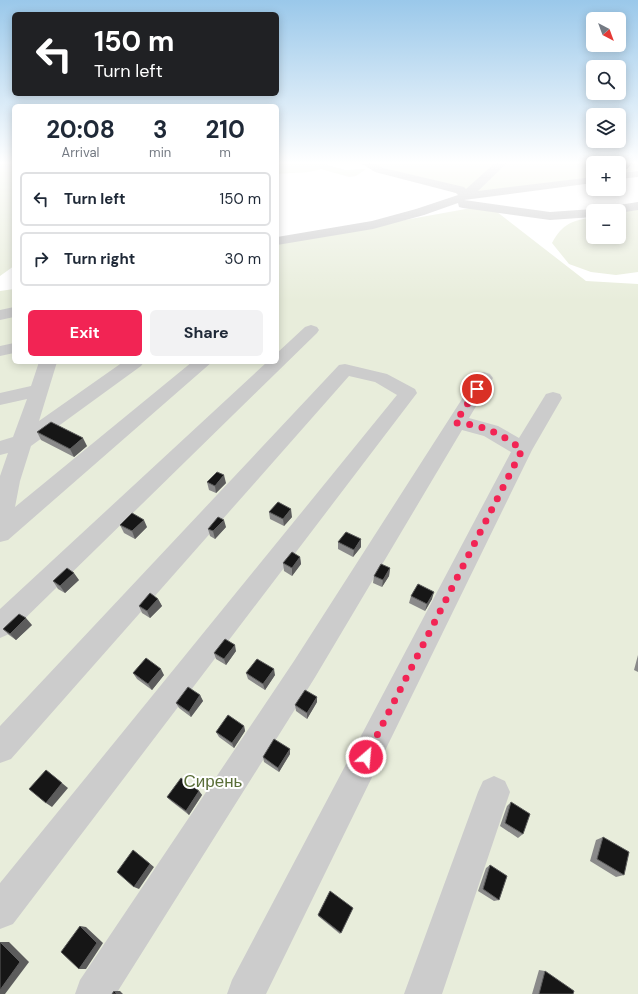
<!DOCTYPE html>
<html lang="en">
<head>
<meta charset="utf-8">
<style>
  body { margin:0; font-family:"DM Sans",sans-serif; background:#f2f2f3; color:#1f2937; height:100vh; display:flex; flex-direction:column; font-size:15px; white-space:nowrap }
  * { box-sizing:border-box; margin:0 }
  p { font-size:13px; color:#747a83 }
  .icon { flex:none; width:22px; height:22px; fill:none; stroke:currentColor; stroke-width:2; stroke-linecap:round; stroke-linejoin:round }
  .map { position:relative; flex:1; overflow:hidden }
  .side { position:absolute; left:12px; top:104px; width:267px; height:260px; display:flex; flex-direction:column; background:#fff; border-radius:6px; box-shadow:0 2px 10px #0003 }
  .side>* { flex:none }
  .banner { position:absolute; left:12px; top:12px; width:267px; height:84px; border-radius:6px; box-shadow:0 2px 10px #0003; background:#202124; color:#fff; overflow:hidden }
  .needle { width:26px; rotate:139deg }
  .controls { position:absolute; left:586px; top:12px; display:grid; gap:8px }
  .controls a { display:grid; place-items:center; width:40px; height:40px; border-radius:6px; background:#fff; box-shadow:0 2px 10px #0003; font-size:20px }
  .pin { position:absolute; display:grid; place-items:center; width:34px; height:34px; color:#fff; margin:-17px; border:2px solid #fff; border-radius:50%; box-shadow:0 1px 4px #0007 }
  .me { position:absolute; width:44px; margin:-22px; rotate:27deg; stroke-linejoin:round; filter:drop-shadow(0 0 3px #0008) }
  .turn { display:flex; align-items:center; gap:14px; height:84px; padding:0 16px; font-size:18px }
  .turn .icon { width:52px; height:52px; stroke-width:2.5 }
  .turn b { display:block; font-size:28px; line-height:34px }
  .eta { display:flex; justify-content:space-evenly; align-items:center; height:68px; text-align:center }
  .eta b { font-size:24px; font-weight:700; line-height:28px }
  .button { display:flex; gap:8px; margin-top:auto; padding:8px 16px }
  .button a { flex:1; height:46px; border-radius:6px; background:#f22454; color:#fff; font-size:16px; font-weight:700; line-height:46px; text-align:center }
  .button a+a { background:#f2f2f3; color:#1f2937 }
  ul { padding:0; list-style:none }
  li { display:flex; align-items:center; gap:12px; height:54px; margin:0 8px 6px; padding:0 8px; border:2px solid #e0e1e3; border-radius:6px }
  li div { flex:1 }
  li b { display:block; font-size:15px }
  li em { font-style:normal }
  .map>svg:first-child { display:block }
  .green { fill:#e8eddb }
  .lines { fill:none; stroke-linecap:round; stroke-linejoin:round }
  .minor { fill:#ccc; fill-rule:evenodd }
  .wall { fill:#8a8a8a }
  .shaded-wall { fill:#5c5c5c }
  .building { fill:#161616; stroke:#5c5c5c }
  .route { stroke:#f22454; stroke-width:7; stroke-dasharray:0 12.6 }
  .labels { text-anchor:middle; stroke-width:4; stroke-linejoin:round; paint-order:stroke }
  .near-park-label { font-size:17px; fill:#5a6e38; stroke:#fff }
</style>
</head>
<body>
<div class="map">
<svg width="638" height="994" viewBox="0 0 638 994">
  <rect width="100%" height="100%" fill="#fff"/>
  <!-- green -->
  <path class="green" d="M0,162h14v104l-14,10z
    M277,162h33l15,2 20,6 21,-1 -10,7 -7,1 -28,-8 -12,3 -32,2z
    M360,162h278v8l-19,3v-10h-26v14l-128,19z
    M488,205l98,76 52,3v710h-638v-703l14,-2v73h263v-119z
    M638,209v63l-22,3 -25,-3 -22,-8 -17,-21c11,-20 20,-22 41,-26v20h26v-24z"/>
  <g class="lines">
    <!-- minor -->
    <path class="minor" d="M359,162h13l11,6 81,19 2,2 30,-27h12l-30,29 115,-14v6l-129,17 86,12 43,-3 5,2h-5v6l-43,3 -87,-12 -4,-1 -1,-4 -34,12 -51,14 -96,16v-8l95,-16 44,-12 42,-14 -2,-2 -81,-21z
      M601,162h11l-11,1z
      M638,171v6l-19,2v-6z
      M638,202v8l-19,3v-2h-19l2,-3 4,-1z
      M14,307v10l-14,3v-10z
      M311,325l6,2 2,3 -2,3 -308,301 -9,4v-29l267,-247h10v-9l28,-26z
      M14,343v10l-14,3v-10z
      M39,362h18l-18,59 84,-59h21l-3,4 -110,80 -11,35 -5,26 177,-145h20l-204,178 -8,2v-66l8,-23 -8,2v-14l13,-4 14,-38 -27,6v-12l31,-7z
      M345,364l42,10 28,15 2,4 -404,531 -13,5v-46l397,-488 -22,-13 -26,-6 -338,383 -11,4v-37l339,-361z
      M484,372l6,2 3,4 -24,40 29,8 21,12 27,-44 7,-2 7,2 2,4 -30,52 -266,544h-39l5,-14 279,-528 -27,-16 -22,-6 -148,249 -198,315h-41l5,-14 214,-319 184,-287z
      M494,776l11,5 5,11 -68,202h-38l74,-202 5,-11z"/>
  </g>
  <!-- wall -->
  <path class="wall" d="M608,162h30l-1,1 -4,-1 -6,7 -8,-2v-4h-12z
    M37,432l50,14 -13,11 -33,-17z
    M207,482l19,1 -10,10 -7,-3z
    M269,512l23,5 -8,9 -14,-7z
    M120,525l27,2 -12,12 -11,-6z
    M226,527l-11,12 -5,-3 -2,-7z
    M338,542l23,5 -8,10 -15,-8z
    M300,557l1,7 -9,12 -8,-5 -1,-8z
    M390,568l-1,8 -7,11 -9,-4 1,-7z
    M79,580l-14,13 -7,-4 -5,-8z
    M411,596l21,3 -7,12 -16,-8z
    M158,599l4,7 -12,12 -8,-5 -3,-7z
    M32,625l-16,15 -7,-5 -6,-6z
    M236,651l-10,14 -10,-6 -2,-6z
    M638,655v17l-4,-2z
    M133,673l31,2 -12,15 -15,-11z
    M246,673l29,2 -10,15 -17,-11z
    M200,695l3,6 -12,16 -12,-9 -3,-5z
    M317,702l-10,17 -11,-8 -1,-6z
    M244,726l1,5 -11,17 -15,-11 -3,-5z
    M290,754l-11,18 -15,-10 -1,-5z
    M199,791l3,4 -13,20 -18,-14 -4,-4z
    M511,802l12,32 -5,4 -18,-12 7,-20z
    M603,837l21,38 -8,2 -26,-16 6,-21z
    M490,865l9,35 -5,1 -16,-10 8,-23z
    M353,908l-13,26 -22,-18v-1z
    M539,970l6,1 28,23h-41z"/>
  <!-- shaded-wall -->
  <path class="shaded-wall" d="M630,162h3l-6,7 2,-6z
    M83,438l4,8 -13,11 -4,-8z
    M224,475l2,8 -10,10 -1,-7z
    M291,509l1,8 -8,9 -1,-7z
    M144,520l3,7 -12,12 -3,-8z
    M224,520l2,7 -11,12 -2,-8z
    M361,539v8l-8,10 1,-7z
    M300,557l1,7 -9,12v-8z
    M390,568l-1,8 -7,11 1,-7z
    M74,573l5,7 -14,13 -5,-7z
    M434,592l-2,7 -7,12 2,-7z
    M158,599l4,7 -12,12 -3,-7z
    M26,618l6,7 -16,15 -6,-6z
    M235,645l1,6 -10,14 -2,-6z
    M161,669l3,6 -12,15 -4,-6z
    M274,669l1,6 -10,15 -2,-6z
    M200,695l3,6 -12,16 -2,-5z
    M317,697v5l-10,17v-6z
    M244,726l1,5 -11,17 -2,-5z
    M290,749v5l-11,18 -1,-4z
    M46,770l22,18 -16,19 -6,-4z
    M199,791l3,4 -13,20 -3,-4z
    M133,850l4,3 17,14 -15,22 -5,-2z
    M80,926l6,1 17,16 -17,26h-7z
    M0,942h9l20,20 -24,32h-5z
    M114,991h6l3,3h-6z"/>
  <!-- building -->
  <path class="building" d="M51,422l32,16 -13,11 -33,-17z
    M217,472l7,3 -9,11 -8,-4z
    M278,502l13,7 -8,10 -14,-7z
    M132,513l12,7 -12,11 -12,-6z
    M218,517l6,3 -11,11 -5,-2z
    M346,532l15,7 -7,11 -16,-8z
    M292,552l8,5 -8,11 -9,-5z
    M381,564l9,4 -7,12 -9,-4z
    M67,568l7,5 -14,13 -7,-5z
    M418,584l16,8 -7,12 -16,-8z
    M150,593l8,6 -11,12 -8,-5z
    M19,614l7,4 -16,16 -7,-5z
    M225,639l10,6 -11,14 -10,-6z
    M146,658l15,11 -13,15 -15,-11z
    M257,659l17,10 -11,15 -17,-11z
    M188,687l12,8 -11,17 -13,-9z
    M305,690l12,7 -10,16 -12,-8z
    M228,715l16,11 -12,17 -16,-11z
    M274,739l16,10 -12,19 -15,-11z
    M46,770l16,13 -16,20 -17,-14z
    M181,778l18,13 -13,20 -19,-14z
    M511,802l19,12 -7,20 -18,-11z
    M603,837l26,15 -5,23 -27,-16z
    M133,850l17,14 -16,23 -17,-15z
    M490,865l17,11 -8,24 -16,-11z
    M330,891l23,17 -12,25 -23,-18z
    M80,926l17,17 -18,26 -18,-17z
    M0,942l20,20 -20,28z
    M545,971l29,20 -1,3h-34z
    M114,991l3,3h-5z"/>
  <!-- sky -->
  <linearGradient id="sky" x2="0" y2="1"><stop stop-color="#9ac8ea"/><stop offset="0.54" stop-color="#fff"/><stop offset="1" stop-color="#fff" stop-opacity="0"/></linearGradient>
  <rect width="638" height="301" fill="url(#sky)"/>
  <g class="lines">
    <!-- route -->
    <path class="route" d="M366,757l156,-307c-19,-16 -41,-26 -67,-27l22,-34"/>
  </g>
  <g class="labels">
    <!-- near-park labels -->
    <g class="near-park-label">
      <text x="213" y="787">Сирень</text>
    </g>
  </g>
</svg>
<div class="controls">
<a><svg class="needle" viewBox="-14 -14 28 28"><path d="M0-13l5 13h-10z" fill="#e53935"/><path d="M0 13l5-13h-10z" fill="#747a83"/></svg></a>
<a><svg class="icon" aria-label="search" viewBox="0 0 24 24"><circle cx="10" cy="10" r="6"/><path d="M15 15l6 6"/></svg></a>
<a><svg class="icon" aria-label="layers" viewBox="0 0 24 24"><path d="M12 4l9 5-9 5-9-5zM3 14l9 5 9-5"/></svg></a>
<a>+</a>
<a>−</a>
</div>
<div class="pin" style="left:477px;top:389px;background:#d93025"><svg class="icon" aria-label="arrive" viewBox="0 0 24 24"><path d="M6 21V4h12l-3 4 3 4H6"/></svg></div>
<svg class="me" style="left:366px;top:757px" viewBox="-20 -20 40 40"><circle r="17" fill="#f22454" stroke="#fff" stroke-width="3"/><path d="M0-11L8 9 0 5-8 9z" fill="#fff"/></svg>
<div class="banner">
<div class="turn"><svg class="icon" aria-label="left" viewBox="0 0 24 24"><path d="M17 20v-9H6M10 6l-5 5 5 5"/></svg><div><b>150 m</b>Turn left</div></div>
</div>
<section class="side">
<div class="eta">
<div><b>20:08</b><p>Arrival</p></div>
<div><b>3</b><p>min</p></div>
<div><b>210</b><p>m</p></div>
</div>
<ul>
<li><svg class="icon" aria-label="left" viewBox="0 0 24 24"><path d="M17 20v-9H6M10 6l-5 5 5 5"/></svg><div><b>Turn left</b></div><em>150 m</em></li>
<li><svg class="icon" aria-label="right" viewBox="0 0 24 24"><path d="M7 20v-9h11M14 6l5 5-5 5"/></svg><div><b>Turn right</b></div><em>30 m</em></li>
</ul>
<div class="button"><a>Exit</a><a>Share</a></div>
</section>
</div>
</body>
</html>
